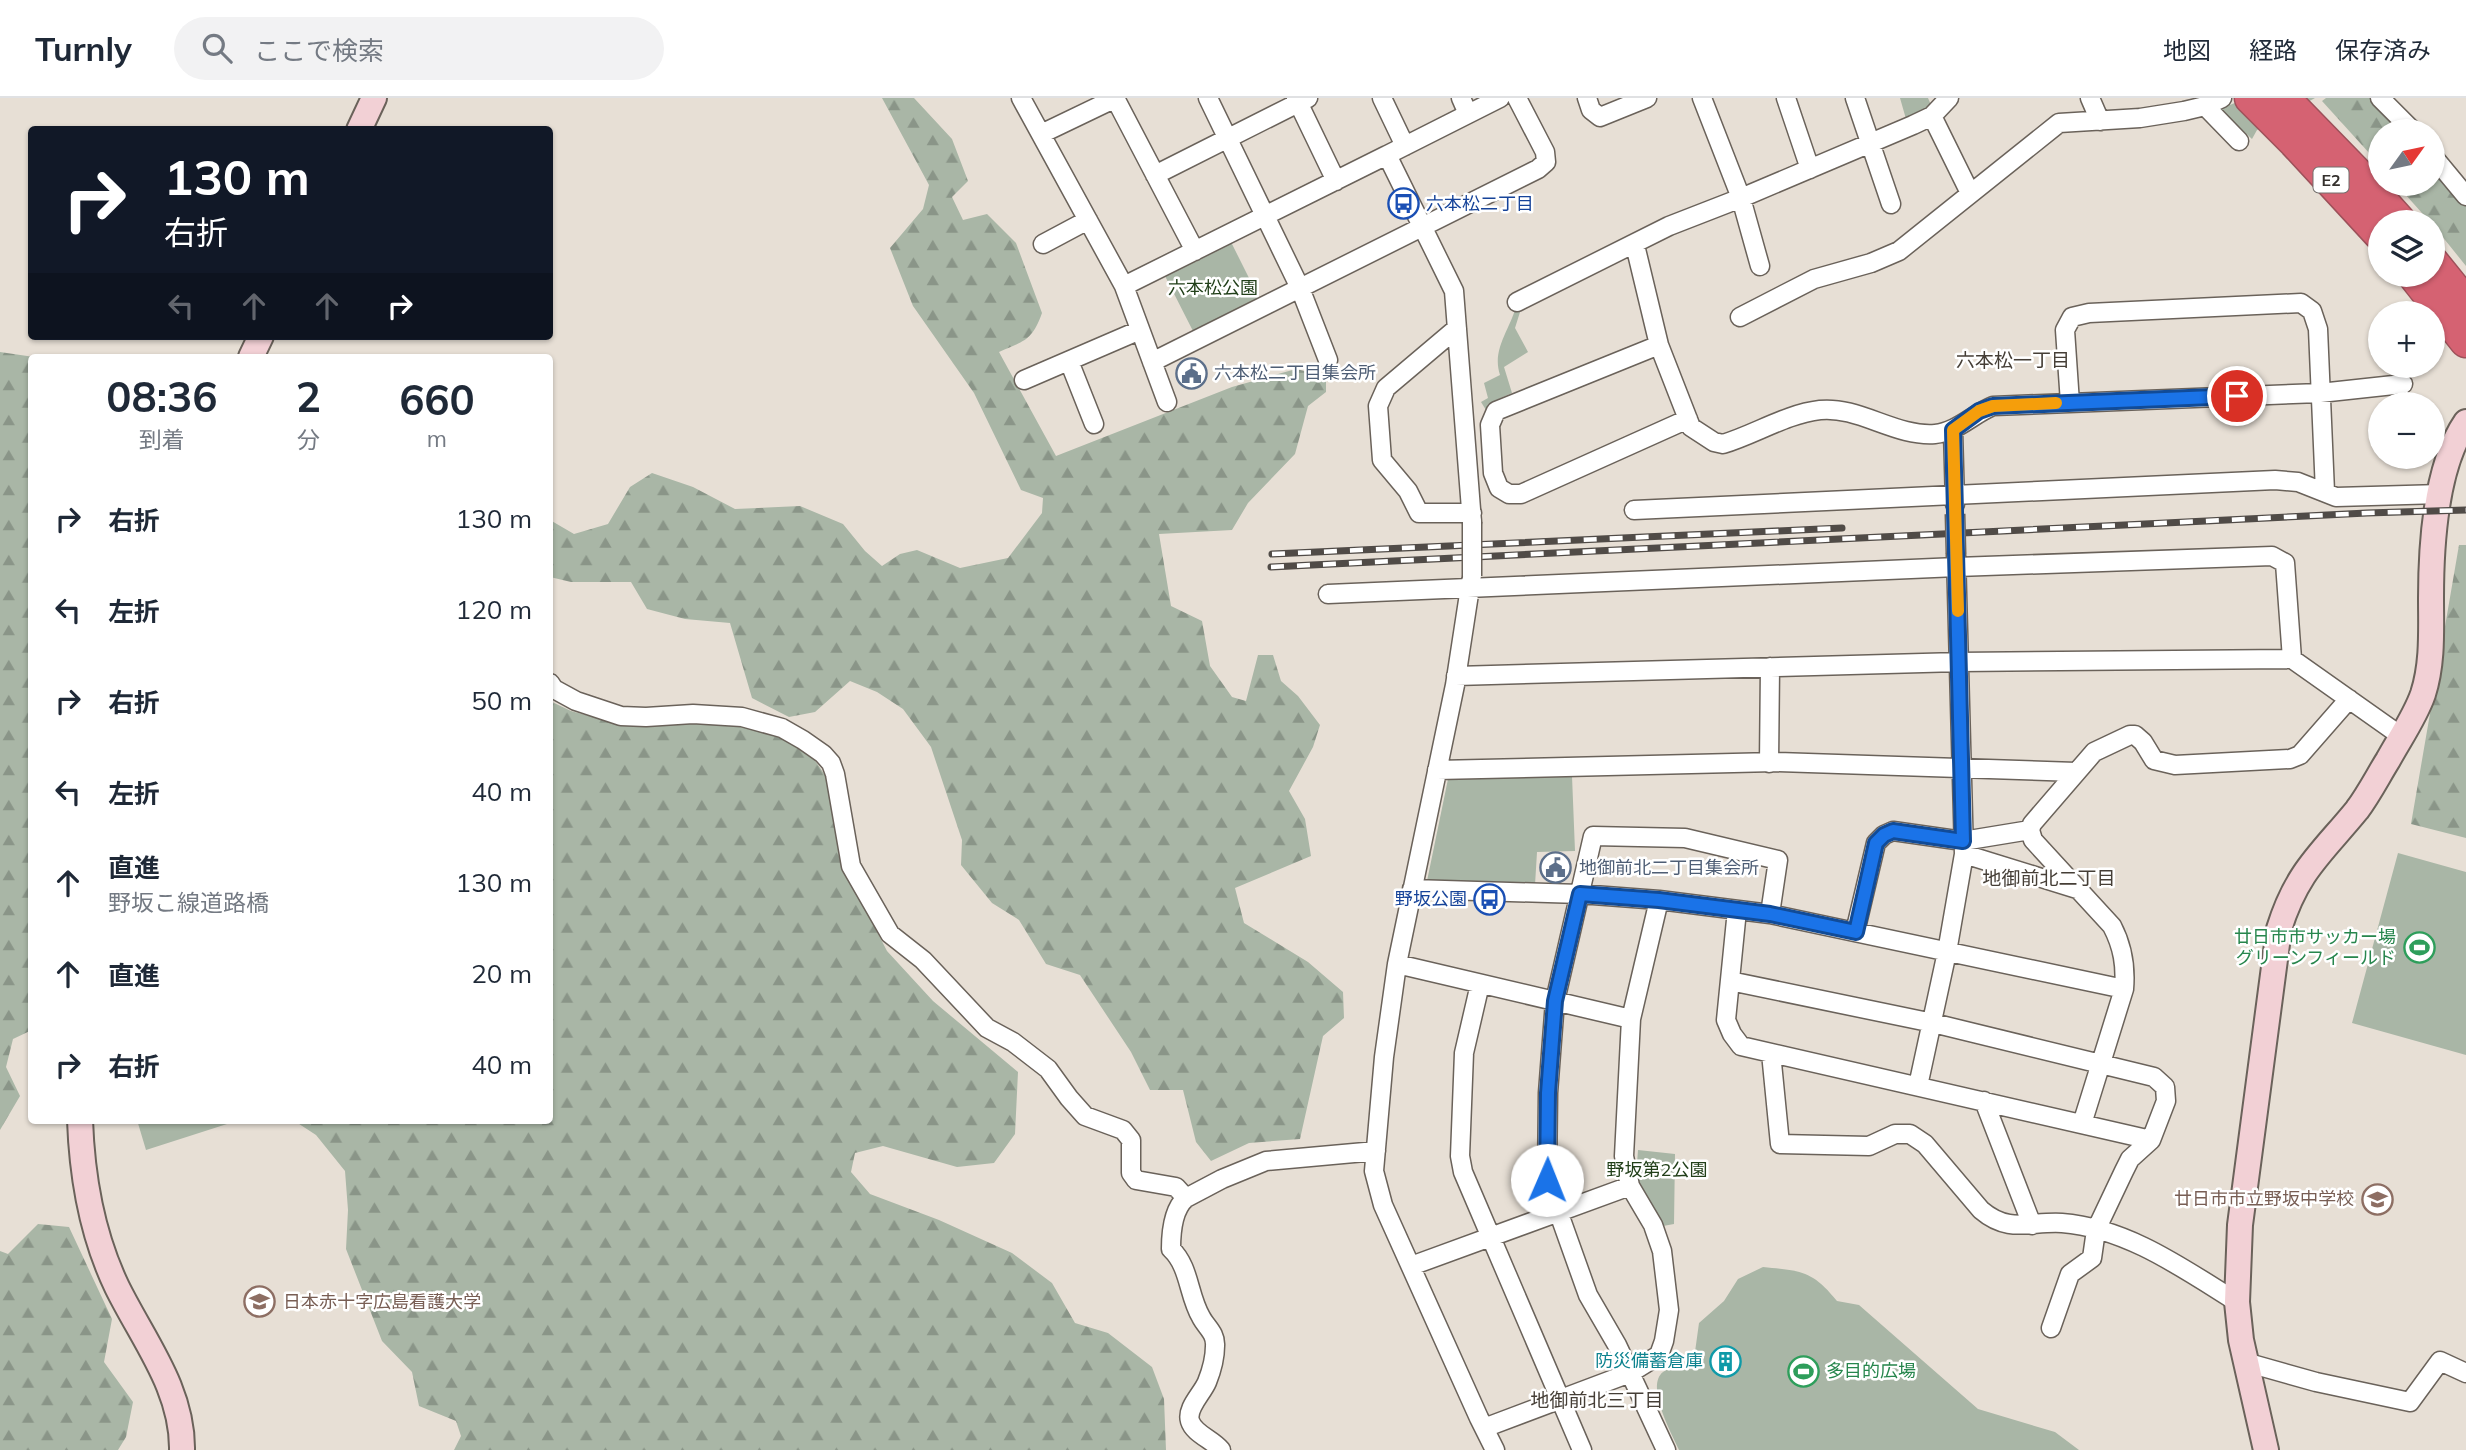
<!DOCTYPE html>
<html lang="ja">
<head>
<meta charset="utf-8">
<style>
  body { margin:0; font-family:Mulish,"Noto Sans JP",sans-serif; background:#f2f2f3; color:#1f2937; height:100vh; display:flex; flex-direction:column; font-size:26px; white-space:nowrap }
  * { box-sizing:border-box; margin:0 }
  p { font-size:23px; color:#747a83 }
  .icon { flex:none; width:38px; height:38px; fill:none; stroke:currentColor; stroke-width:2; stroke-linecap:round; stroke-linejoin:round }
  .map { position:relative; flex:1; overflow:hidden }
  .sheet { position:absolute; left:28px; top:256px; width:525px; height:770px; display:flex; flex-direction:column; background:#fff; border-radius:7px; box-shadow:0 2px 5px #0004 }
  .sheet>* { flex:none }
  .banner { position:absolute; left:28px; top:28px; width:525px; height:214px; border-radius:7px; box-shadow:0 2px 5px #0004; background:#111827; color:#fff; overflow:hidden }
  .needle { width:46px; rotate:57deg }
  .fabs { position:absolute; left:2368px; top:21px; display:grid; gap:14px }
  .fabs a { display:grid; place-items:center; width:77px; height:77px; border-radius:50%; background:#fff; box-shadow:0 2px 5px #0004; font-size:35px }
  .pin { position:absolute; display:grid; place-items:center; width:60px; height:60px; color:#fff; margin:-30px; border:4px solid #fff; border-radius:50%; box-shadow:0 2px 7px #0007 }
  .me { position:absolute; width:77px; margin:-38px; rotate:1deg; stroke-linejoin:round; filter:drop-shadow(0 0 5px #0008) }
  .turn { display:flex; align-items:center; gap:24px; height:147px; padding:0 21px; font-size:32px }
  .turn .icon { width:91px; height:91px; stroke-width:2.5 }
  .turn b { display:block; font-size:49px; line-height:60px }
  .lanes { display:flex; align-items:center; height:66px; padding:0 21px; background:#0003; justify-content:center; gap:35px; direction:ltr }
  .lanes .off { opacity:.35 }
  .eta { display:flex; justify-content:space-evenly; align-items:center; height:119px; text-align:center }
  .eta b { font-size:42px; font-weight:700; line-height:49px }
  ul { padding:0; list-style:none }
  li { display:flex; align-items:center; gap:21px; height:91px; padding:0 21px }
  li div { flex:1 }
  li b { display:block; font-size:26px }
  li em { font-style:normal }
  header { display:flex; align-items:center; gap:42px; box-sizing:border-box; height:98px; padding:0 35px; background:#fff; border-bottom:2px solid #e0e1e3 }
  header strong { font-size:33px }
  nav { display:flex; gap:38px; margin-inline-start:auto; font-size:24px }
  .search { width:490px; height:63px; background:#f2f2f3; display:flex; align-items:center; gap:18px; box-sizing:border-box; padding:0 24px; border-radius:38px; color:#747a83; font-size:26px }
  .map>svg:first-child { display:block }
  .forest { fill:url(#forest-firs) }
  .green { fill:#a9b6a6 }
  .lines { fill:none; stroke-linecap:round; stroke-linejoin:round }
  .street-casing { stroke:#6a625a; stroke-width:21 }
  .secondary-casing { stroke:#6a625a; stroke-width:28 }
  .highway-casing { stroke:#9d515a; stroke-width:35 }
  .street { stroke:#fff; stroke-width:18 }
  .secondary { stroke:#f2d0d5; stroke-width:24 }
  .highway { stroke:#d56272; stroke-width:32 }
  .rail-casing { stroke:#504b47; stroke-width:7 }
  .rail { stroke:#fff; stroke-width:4.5; stroke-dasharray:13; stroke-linecap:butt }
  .street-bridge-casing { stroke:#6a625a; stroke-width:21; stroke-linecap:butt }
  .street-bridge { stroke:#fff; stroke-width:18 }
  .route-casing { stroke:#114b97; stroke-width:18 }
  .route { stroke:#1a73e8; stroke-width:12 }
  .slow { stroke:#f59e0b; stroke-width:12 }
  .labels { text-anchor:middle; stroke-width:5; stroke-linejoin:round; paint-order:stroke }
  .shield { fill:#fff; stroke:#726f6d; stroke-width:2 }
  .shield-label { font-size:16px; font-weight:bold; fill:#35312e }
  .transit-label { font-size:18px; fill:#164399; stroke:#fff; text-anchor:start }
  .park-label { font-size:18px; fill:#213f19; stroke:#fff }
  .service-label { font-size:18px; fill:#4e5e75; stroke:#fff; text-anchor:start }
  .leisure-label { font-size:18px; fill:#27864d; stroke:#fff; text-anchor:end }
  .education-label { font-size:18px; fill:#785e54; stroke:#fff; text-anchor:end }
  .culture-label { font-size:18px; fill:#0d838f; stroke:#fff; text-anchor:end }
  .neighbourhood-label { font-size:19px; fill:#453e36; stroke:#fff }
</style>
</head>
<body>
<header>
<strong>Turnly</strong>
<div class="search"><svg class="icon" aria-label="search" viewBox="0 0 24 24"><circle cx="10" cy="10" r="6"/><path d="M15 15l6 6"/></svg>ここで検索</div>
<nav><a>地図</a><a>経路</a><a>保存済み</a></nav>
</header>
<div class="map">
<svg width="2466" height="1352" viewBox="0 0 2466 1352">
  <defs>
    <pattern id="forest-firs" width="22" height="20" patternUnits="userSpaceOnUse" patternTransform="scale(1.75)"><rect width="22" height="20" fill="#a9b6a6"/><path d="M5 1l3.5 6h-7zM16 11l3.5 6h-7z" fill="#8a9588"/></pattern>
  </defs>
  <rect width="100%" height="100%" fill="#e7dfd5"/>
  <!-- forest -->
  <path class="forest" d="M882,0h32l38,41 16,42 -16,16 11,23 24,-6 29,29 26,70c-10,28 -18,28 -43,39l57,104 176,-69 64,-18 30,7v16l-18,14 -13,48 -47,49 -16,27 -73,4 12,72 31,15 8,45 22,31 14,4 12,-46h15l8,26 17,15 22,29 -7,22 -24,44 16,28 6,37 -76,32 9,35 64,39 35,30 1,26 -21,18 -23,103 -51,4 -38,18 -15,-19 -13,-52h-33l-19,-38 -51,-77 -34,-11 -27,-44 -27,-17 -31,-38 1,-25 -31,-93 -28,-38 -26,-17 -27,-11 -35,31 -26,5 -37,-19 -22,-75 -45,-4 -38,-10 -16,-27h-60l-21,-5v-57l24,14 34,-10 22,-37 22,-14 41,14 42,22 65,-3 43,18 22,27 17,15 18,-12 17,-4 43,18 48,-10 34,-45 1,-15 -22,-8 -47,-97 -61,-87 -23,-58 33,-39 6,-24z
    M2326,0h46l34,33h-26v34l-58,-64z
    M2433,66l33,42v60l-33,-41 -1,-3h-2l-34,-38h36z
    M0,254l34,5h-2v673l-19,9 -7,28 14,29 -20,34z
    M2459,447h7v293l-55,-14z
    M550,603l21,10 51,14 102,-8 53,15 28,14 22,32 28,111 32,62 46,50 85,71 -3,62 -21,29 -37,4 -74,-21 -28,7 -4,19 19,22 69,26 73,33 40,30 23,40 33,10 44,34 12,32 2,51h-712l7,-14 -5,-15 -37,-15 -7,-34 -30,-31 -36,-92 2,-39 -3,-39 -29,-36 -23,-15h257z
    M38,1126l31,3 43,92 -8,43 29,40 -7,35 -8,13h-118v-199l8,3z"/>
  <!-- green -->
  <path class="green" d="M1900,0h28l3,7 -5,5 -20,9z
    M2247,0h68l-58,32 -5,9 -32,-30z
    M1231,144l29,58 -66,33 -29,-57z
    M1517,204l3,10 -5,16 13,24 -24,15 8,26 -16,7 -10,10 -5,-8 7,-4 -4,-15 16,-8c-9,-27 12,-47 17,-73z
    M1572,678l3,75 -38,1 -2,33 -108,-4 21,-102z
    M2398,755l68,19v183l-114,-32z
    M137,1022h89l1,4 -81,26z
    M1638,1052l37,4 -1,70 -11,2 -27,-50z
    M1763,1169c38,4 49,3 74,34l22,4 119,104 77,23 24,18h-400c-7,-16 -34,-64 -16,-78 8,-6 22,-9 31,-13l5,-36 25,-22 14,-22z"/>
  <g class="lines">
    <defs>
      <path id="street" d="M1021,0l103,188 43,116
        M1115,0l80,153
        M1208,0l92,190 28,72
        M1296,0l40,83
        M1382,0l23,48
        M1461,0l7,16
        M1587,0l4,12 9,7 47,-19
        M1702,0l39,100 19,68
        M1786,0l24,71
        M1855,0l36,106
        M2090,0l10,23
        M2380,0l33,33
        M2205,8l34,35
        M1932,18l38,77
        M1041,36l75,-36
        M2432,57l34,41
        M1155,77l153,-77
        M1043,146l45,-24
        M1635,147l24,100 32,82 23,15 9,2c33,-10 63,-30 97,-34 39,-4 75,27 115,24 22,-2 38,-20 58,-28l327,-13 83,-9
        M1124,188l263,-131
        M1517,204l152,-76 72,-28 172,-73 19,-9 17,-18
        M1740,219l74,-38 57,-16 28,-12 160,-128 81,-5 44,-7 21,-5 17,-8
        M1457,230l-71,60 -8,18 4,54 26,31 11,22h53
        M1659,247l-163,66 -6,14 3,48 6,15 10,6h12l167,-75
        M1069,263l25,63
        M1152,264l386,-193 8,-7 -1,-10 -28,-54
        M1024,282l116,-50
        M2070,305l-5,-73 7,-13 17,-4 212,-10 11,8 6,18 7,163
        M1953,332l2,74
        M1634,412l641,-30 23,2 38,15 105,-3
        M1472,424l-18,-231 -67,-136 113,-57
        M1471,483l-16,104 -58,279 -13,93 -10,114 9,34 96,213 16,32
        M1328,496l629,-27 315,-11 13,7 7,96
        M1456,578l503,-14 333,-3 109,77
        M550,585l4,6 22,12 45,15 25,1 47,-3 49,3 40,11 21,12 20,14 8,9 4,11 16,92 39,68 33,26 64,68 26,14 35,27 21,29 16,18 38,14 8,10v33l5,7 40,7 10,11c-13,11 -15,35 -15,51 19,18 17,46 30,68 5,10 15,16 14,29 0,11 -4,26 -8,36 -5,12 -21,26 -17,39 4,13 22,18 31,29
        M1769,665l1,-96
        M1437,672l338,-8 301,10
        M1964,756l116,36
        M1412,791l168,5 79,6 111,14 354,75
        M1737,812l-11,110 6,14 9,12 410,94
        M1855,834l21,-89 8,-8 9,-4 70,10 67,-11
        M1397,866l234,55
        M1730,883l203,42 221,54 11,10 1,14 -15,39 -21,19 -6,12 -28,59 -4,28 -22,16 -19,54
        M1480,886l-16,69 -4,103 3,16 119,278
        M1771,955l9,91 89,2 26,-12h15l15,10 56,66c28,24 49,11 81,13 65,5 122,46 175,79
        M1918,988l29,-134 17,-98 -8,-299
        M1984,1003l48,124
        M2082,1026l42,-135c2,-23 -1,-42 -12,-63l-79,-86 -3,-10 2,-6 62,-72 36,-17h5l8,7 11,18 21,5 115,-6 10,-4 49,-56
        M1186,1100l36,-19 44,-18 110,-10
        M1411,1168l219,-80
        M2245,1264l71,20 94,20 30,-41 26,12
        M1484,1330l146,-55 29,-18 5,-14 5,-31 -7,-59 -9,-26 -23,-39 -6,-30 7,-137 28,-119
        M1666,1352l-49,-105 -29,-50 -41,-115 1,-87 7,-92 38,-165 92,2 93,22 -8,54"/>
      <path id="secondary" d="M359,32l15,-32
        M251,259l10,-21
        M80,1022c2,57 12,115 37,167 26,53 66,102 65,163
        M2266,1352l-25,-110 -4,-38 3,-77 39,-296c18,-58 42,-75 78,-119 12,-16 21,-34 31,-50 12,-22 27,-43 35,-66 10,-31 8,-64 8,-96 0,-53 4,-131 35,-176"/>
      <path id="highway" d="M2251,0l44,44 85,92
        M2283,0l73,75 44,49
        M2432,164l34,42
        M2414,177l52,66"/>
    </defs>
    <!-- street casing -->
    <use href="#street" class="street-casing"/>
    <!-- secondary casing -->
    <use href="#secondary" class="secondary-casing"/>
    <!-- highway casing -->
    <use href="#highway" class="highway-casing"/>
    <!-- street -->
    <use href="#street" class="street"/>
    <!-- secondary -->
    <use href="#secondary" class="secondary"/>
    <!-- highway -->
    <use href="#highway" class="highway"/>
    <defs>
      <path id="rail" d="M1272,456l570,-26
        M1271,469l1096,-54 99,-3"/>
    </defs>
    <!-- rail casing -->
    <use href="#rail" class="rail-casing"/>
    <!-- rail -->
    <use href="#rail" class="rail"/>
    <defs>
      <path id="street-bridge" d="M1955,416l1,40
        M1472,478v-54"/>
    </defs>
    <!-- street-bridge casing -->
    <use href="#street-bridge" class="street-bridge-casing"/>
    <!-- street-bridge -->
    <use href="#street-bridge" class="street-bridge"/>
  </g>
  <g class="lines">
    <defs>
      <path id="route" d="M1547,1082l1,-87 7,-92 25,-107 79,6 111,14 86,18 20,-89 8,-8 9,-4 70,10 -10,-411 26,-19 14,-5 244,-10"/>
    </defs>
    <!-- route casing -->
    <use href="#route" class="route-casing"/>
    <!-- route -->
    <use href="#route" class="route"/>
    <!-- slow -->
    <path class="slow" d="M1958,513l-5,-181 26,-19 14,-5 63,-3"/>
  </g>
  <!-- icons -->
  <defs>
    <symbol id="bus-ring" viewBox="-11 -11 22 22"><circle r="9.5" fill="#fff" stroke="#1a4fb4" stroke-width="1.5"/><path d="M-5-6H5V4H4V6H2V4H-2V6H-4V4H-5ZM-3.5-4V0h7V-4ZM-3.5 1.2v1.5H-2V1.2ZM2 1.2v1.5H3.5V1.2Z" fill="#1a4fb4"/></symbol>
    <symbol id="civic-ring" viewBox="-11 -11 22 22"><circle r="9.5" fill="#fff" stroke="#5c6f8a" stroke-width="1.5"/><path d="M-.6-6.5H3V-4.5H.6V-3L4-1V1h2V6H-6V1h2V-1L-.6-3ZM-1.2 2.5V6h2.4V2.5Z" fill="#5c6f8a"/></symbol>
    <symbol id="stadium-ring" viewBox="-11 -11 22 22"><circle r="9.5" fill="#fff" stroke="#2e9e5b" stroke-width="1.5"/><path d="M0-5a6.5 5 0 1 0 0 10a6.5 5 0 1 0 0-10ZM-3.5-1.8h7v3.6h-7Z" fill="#2e9e5b"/></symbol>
    <symbol id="school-ring" viewBox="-11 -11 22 22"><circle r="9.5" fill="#fff" stroke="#8d6e63" stroke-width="1.5"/><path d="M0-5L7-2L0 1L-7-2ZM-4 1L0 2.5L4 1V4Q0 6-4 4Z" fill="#8d6e63"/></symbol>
    <symbol id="university-ring" viewBox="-11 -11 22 22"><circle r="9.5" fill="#fff" stroke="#8d6e63" stroke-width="1.5"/><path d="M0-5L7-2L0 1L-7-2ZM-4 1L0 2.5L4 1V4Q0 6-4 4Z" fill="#8d6e63"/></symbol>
    <symbol id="building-ring" viewBox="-11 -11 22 22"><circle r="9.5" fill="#fff" stroke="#0f9aa8" stroke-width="1.5"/><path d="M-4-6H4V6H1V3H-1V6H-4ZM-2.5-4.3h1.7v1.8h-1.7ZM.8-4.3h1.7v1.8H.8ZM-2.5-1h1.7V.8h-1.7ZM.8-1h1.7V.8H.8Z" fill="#0f9aa8"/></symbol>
  </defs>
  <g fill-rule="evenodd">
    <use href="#bus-ring" x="1386" y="88" width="35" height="35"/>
    <use href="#civic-ring" x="1174" y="258" width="35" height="35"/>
    <use href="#civic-ring" x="1538" y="752" width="35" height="35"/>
    <use href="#bus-ring" x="1472" y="784" width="35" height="35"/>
    <use href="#stadium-ring" x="2402" y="832" width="35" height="35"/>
    <use href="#school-ring" x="2360" y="1084" width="35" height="35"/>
    <use href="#university-ring" x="242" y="1186" width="35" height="35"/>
    <use href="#building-ring" x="1708" y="1246" width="35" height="35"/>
    <use href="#stadium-ring" x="1786" y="1256" width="35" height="35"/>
  </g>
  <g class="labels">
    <!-- shield labels -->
    <rect class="shield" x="2313.5" y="69.5" width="35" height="25" rx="5"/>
    <g class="shield-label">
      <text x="2331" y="88">E2</text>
    </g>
    <!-- transit labels -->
    <g class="transit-label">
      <text x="1426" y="112">六本松二丁目</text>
      <text x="1467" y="807" text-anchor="end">野坂公園</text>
    </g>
    <!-- park labels -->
    <g class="park-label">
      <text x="1213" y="196">六本松公園</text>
      <text x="1657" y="1078">野坂第2公園</text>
    </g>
    <!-- service labels -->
    <g class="service-label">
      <text x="1214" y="281">六本松二丁目集会所</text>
      <text x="1579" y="776">地御前北二丁目集会所</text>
    </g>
    <!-- leisure labels -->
    <g class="leisure-label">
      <text x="2396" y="845">廿日市市サッカー場<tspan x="2396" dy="21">グリーンフィールド</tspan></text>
      <text x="1826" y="1279" text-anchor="start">多目的広場</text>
    </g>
    <!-- education labels -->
    <g class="education-label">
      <text x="2354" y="1107">廿日市市立野坂中学校</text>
      <text x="283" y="1210" text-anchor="start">日本赤十字広島看護大学</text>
    </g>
    <!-- culture labels -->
    <g class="culture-label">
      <text x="1703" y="1269">防災備蓄倉庫</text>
    </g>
    <!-- neighbourhood labels -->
    <g class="neighbourhood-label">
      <text x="2013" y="269">六本松一丁目</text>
      <text x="2049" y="787">地御前北二丁目</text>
      <text x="1597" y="1309">地御前北三丁目</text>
    </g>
  </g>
</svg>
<div class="fabs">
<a><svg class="needle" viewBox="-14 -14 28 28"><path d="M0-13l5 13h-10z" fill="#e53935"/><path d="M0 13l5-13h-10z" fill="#747a83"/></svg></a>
<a><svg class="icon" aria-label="layers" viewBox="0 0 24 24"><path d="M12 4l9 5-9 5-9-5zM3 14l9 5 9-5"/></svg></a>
<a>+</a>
<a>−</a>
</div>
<div class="pin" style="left:2237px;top:298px;background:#d93025"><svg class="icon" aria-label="arrive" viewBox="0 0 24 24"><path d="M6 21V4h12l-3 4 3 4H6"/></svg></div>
<svg class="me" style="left:1547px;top:1082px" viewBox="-20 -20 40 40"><circle r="19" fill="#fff"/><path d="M0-13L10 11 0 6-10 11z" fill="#1a73e8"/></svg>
<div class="banner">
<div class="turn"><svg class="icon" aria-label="right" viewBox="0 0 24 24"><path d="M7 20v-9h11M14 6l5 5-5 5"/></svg><div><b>130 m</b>右折</div></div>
<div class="lanes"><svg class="icon off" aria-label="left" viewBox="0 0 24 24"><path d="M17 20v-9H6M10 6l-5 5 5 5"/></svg><svg class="icon off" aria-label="ahead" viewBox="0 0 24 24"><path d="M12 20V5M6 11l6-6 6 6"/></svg><svg class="icon off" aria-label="ahead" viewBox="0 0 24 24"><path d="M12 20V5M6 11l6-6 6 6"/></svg><svg class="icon" aria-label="right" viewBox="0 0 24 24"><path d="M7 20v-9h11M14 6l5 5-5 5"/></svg></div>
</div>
<section class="sheet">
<div class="eta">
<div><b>08:36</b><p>到着</p></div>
<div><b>2</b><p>分</p></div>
<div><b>660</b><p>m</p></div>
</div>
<ul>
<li><svg class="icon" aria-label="right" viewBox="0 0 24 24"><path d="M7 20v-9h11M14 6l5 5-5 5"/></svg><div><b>右折</b></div><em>130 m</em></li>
<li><svg class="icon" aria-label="left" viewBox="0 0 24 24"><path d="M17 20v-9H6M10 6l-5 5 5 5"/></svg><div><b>左折</b></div><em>120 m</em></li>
<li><svg class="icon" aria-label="right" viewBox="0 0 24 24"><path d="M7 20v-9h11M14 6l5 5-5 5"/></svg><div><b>右折</b></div><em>50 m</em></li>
<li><svg class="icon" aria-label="left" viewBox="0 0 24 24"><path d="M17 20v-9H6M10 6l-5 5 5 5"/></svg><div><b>左折</b></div><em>40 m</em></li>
<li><svg class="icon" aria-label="ahead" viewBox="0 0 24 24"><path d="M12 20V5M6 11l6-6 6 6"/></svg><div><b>直進</b><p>野坂こ線道路橋</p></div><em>130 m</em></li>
<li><svg class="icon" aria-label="ahead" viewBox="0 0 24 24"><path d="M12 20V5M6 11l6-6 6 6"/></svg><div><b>直進</b></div><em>20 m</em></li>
<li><svg class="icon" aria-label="right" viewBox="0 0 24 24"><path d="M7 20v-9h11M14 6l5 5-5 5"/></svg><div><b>右折</b></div><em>40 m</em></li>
</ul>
</section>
</div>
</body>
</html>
